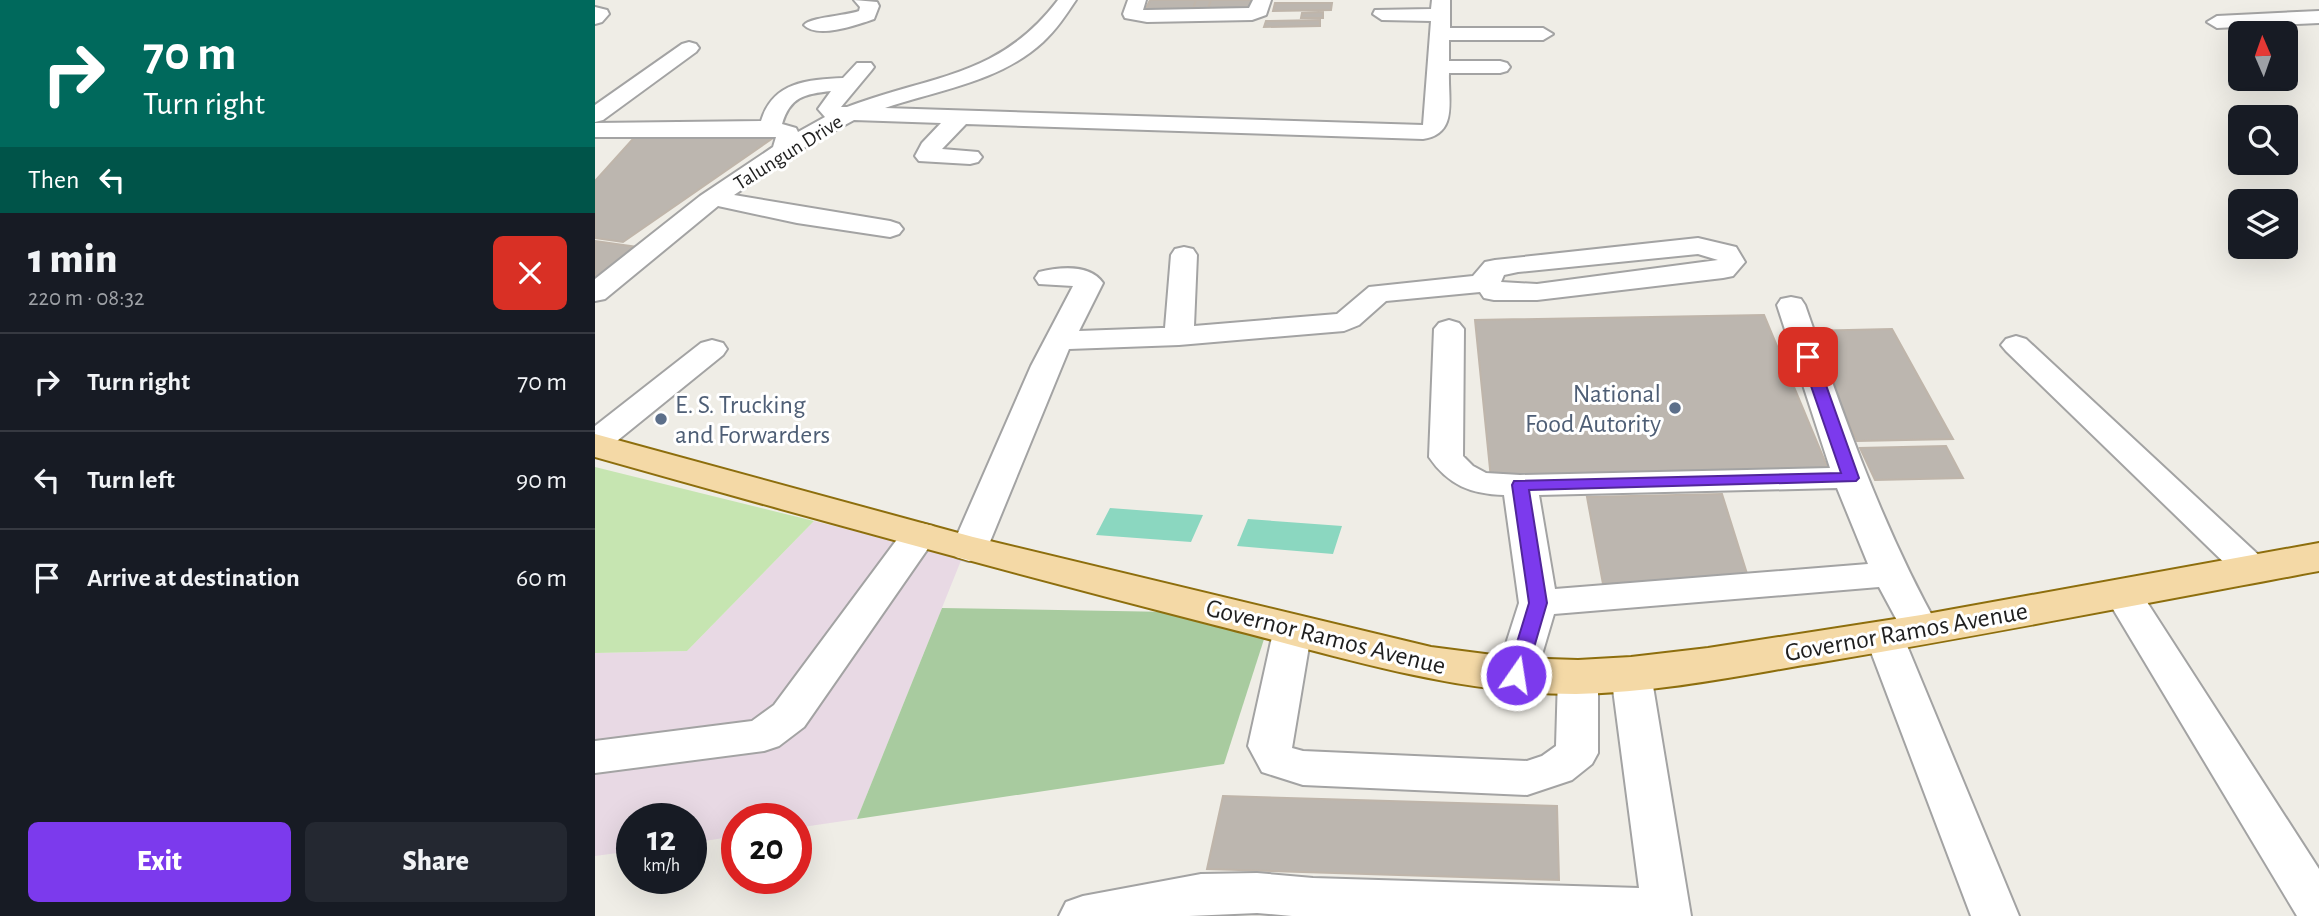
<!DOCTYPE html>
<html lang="en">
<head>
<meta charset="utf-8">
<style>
  body { margin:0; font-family:"Alegreya Sans",sans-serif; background:#242831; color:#f1f3f6; height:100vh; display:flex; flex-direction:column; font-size:26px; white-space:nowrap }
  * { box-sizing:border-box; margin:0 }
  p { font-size:23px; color:#9ea1a6 }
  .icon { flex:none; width:38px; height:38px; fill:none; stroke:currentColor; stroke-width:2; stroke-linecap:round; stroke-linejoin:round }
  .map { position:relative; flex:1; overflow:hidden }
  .details { display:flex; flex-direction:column; background:#171b24; width:595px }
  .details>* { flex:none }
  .banner { background:#00695c; color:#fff; overflow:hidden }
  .needle { width:46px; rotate:358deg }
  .fabs { position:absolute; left:1633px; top:21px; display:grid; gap:14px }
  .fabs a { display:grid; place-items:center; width:70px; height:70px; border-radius:10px; background:#171b24; box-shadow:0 7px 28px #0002; font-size:35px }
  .speed { position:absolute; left:21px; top:803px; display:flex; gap:14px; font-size:35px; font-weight:700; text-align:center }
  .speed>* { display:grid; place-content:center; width:91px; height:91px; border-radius:50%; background:#171b24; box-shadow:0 7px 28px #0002; line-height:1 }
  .speed small { font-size:18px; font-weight:400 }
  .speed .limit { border:10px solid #d22; background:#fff; color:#111 }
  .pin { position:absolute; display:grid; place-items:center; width:60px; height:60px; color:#fff; margin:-30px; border-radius:14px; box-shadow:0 4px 10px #0006 }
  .me { position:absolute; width:77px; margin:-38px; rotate:13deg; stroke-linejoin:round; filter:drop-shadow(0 0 5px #0008) }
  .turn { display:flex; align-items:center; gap:24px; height:147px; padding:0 28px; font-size:32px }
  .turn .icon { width:91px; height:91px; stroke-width:2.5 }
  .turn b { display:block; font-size:49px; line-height:60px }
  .then { display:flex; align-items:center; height:66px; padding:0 28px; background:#0003; gap:14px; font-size:26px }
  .round { display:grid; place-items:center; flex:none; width:74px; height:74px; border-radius:10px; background:#242831 }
  .head { display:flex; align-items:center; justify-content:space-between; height:119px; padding:0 28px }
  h1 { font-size:42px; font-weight:800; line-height:52px }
  .cta { display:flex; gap:14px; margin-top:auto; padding:14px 28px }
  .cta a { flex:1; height:80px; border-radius:10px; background:#7c3aed; color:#fff; font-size:28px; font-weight:800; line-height:80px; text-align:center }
  .cta a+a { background:#242831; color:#f1f3f6 }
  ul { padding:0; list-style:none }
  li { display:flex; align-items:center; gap:21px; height:98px; padding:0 28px; border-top:2px solid #363941 }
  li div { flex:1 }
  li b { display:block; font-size:26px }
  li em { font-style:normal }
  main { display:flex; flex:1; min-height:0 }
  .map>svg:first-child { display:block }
  .industrial { fill:#e8d9e4 }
  .grass { fill:#c6e5b1 }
  .forest { fill:#a8cb9f }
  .pitch { fill:#8bd7c0 }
  .building { fill:#bcb6af; stroke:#bfb5aa; stroke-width:2 }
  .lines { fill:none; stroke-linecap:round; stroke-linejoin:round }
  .minor-casing { stroke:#a3a3a3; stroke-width:4 }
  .major-casing { stroke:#8d6e0d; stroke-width:4 }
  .minor { fill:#fff; fill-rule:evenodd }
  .major { fill:#f4d9a6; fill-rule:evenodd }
  .route { fill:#7c3aed; stroke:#51269a; stroke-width:2 }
  .service-dot { fill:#5c6f8a; stroke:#fff; stroke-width:2.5 }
  .labels { text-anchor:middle; stroke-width:6; stroke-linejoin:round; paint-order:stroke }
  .far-street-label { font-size:21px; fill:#1f1f1f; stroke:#fff }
  .service-label { font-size:26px; fill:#4e5e75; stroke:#fff; text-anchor:end }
  .street-label { font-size:26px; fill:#1f1f1f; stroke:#fff }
</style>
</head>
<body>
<main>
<section class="details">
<div class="banner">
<div class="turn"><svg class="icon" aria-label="right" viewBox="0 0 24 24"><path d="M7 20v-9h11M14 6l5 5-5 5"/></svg><div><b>70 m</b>Turn right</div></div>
<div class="then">Then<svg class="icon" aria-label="left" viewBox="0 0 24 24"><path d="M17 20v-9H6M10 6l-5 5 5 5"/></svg></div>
</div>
<div class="head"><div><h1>1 min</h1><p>220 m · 08:32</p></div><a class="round" style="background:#d93025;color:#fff"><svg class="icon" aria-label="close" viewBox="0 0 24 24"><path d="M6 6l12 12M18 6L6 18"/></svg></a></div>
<ul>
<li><svg class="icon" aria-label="right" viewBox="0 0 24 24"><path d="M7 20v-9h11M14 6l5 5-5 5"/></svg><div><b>Turn right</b></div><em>70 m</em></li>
<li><svg class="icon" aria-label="left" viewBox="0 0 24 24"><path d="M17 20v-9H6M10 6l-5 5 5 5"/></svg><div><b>Turn left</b></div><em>90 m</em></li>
<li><svg class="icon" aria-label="arrive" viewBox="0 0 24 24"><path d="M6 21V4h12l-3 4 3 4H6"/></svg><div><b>Arrive at destination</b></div><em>60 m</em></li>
</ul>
<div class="cta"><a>Exit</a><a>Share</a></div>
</section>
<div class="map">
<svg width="1724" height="916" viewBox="0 0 1724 916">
  <rect width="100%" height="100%" fill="#efede6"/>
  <!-- industrial -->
  <path class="industrial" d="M219,521l148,37 -105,261 -61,9v-9h-59v17l-46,7v-24h-59v32l-37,5v-203l92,-2z"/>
  <!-- grass -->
  <path class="grass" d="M0,467l219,54 -127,130 -92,2z"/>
  <!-- forest -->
  <path class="forest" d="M347,608l229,4 94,24 -41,128 -367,55z"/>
  <!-- pitch -->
  <path class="pitch" d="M515,508l93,7 -12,27 -95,-7z
    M653,519l94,7 -9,28 -96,-8z"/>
  <!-- building -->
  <path class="building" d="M555,0h46l-4,12h-48z
    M601,0h15l-4,11 -15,1z
    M616,0h48l-3,11h-49z
    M680,3h57l-1,7 -58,1z
    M728,12v6h-22l1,-5z
    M725,20v6l-56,1 2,-6z
    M46,130l132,8 -150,104 -28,-4v-57z
    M0,241l42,6 -42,33z
    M1169,315l65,156 -338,8 -16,-159z
    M1297,329l61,110 -96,2 -51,-110z
    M1351,446l17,32 -88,2 -15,-32z
    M1127,494l27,86 -146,4 -16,-87z
    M628,796l334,10 2,74 -352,-11z"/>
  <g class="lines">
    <defs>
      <path id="minor" d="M259,0l23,2 2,4 -5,13c-17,6 -57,20 -70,6 7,-8 41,-9 55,-14l1,-4z
        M463,0h18c-10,15 -20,30 -33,42 -43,40 -105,48 -158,66l538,17 8,-104 -49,-1 -9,-6 2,-4 56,-1 1,-9h18v28h93l10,6 -10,6h-94v21h51l7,2 3,4 -3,4 -7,2h-51c-1,28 9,61 -26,66l-457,-15 -24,25 36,3 4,5 -4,5 -8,2 -51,-3 -4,-5 7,-13 19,-20 -87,-3 -46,25 -74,50 156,26 9,3 4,5 -4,5 -9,3 -93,-14 -79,-17 -113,93 -10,2v-22l105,-83 73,-49 3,-10h-181v-14l166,-2c12,-39 45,-41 82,-43l14,-15h14l3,4 -3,4 -30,36h6c83,-32 152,-29 211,-107zM236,91l-13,18 7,8 -27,15 -2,-4 -14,-4c8,-27 22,-30 49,-33z
        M533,0h18l-3,10h4l102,-2 4,-8h18l-5,15 -14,5 -105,2 -22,-4 -2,-4z
        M0,7l12,3 2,4 -7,8 -7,2z
        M1724,11v12l-102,5 -10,-6 10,-6z
        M94,42l7,2 3,4 -3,4 -93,68 -8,2v-17l87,-61z
        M1103,238l38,9 9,15 -12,14 -10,2 -186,22h-43l-10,-2 -4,-6 -94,9 -27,24 -15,6 -165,14 -110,4 -82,200 -5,8 -13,4 -13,-4 -5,-8 80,-183 42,-80 -34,-2 -4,-6 4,-6c21,-5 51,-8 64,11l-24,48 82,-3h4l6,-73 4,-6 9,-2 9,2 4,6 -3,71 143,-12 32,-27 104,-11 12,-14 10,-2zM1103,254l20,6 -181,24 -36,-2 3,-7 14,-3z
        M1196,297l10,2 4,6c39,112 77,222 135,325l-5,9 -14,4 -14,-4 -28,-52 -325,27 -18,61 -6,10 -14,4 -14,-4 -6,-10 23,-72 -15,-108c-33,-1 -56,-10 -75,-38l5,-128 5,-6 10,-3 10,3 5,6 -1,127 10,10 13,7 34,2 310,-7 -53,-163 4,-6zM1242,488l31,76 -313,25 -16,-94z
        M1421,336l10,3 238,221 5,8 -5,8 -13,4 -13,-4 -232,-225 -5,-6 5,-6z
        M117,340l11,3 4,6 -4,6 -116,94 -12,3v-26l106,-83z
        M325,523l13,3 5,8 -134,193 -25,19 -15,5 -169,22v-32l157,-20 22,-16 133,-179z
        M1528,581l13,4 183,284v47h-22l-193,-322 6,-9z
        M698,615l14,4 5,9 -20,120 11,3 224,10 15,-5 14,-10 2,-69 6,-10 14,-4 14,4 6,10v76l-6,11 -20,16 -45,15 -224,-10 -41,-13 -14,-26 26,-118 5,-9z
        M1289,623l14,3 5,10 116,280h-48l-106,-280 5,-10z
        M1036,660l14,4 6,10 40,242h-399l-35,-3 -68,3h-130l7,-14 17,-6 118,-22 56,-1 56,5 326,10 -28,-214 6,-10z"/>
      <path id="major" d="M0,434l378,103 458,110 85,11 62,2 53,-3 77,-9 213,-33 398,-72v28c-166,31 -331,63 -497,91 -81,13 -164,31 -246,32 -125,0 -245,-40 -365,-70 -206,-53 -411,-109 -616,-167z"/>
    </defs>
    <!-- minor casing -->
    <use href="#minor" class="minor-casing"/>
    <!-- major casing -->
    <use href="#major" class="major-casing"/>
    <!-- minor -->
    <use href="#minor" class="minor"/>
    <!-- major -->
    <use href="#major" class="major"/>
  </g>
  <!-- route -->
  <path class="route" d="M1213,353l8,4 43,121 -3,3 -327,9 18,113 -21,72 -3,5h-13l-3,-5 22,-72 -17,-118 2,-4 327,-8 -40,-116z"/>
  <!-- markers -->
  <g class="service-dot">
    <circle cx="1080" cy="408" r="7"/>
    <circle cx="66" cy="419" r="7"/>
  </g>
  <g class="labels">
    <!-- far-street labels -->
    <g class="far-street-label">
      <text transform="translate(193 152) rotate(-32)" y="7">Talungun Drive</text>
    </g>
    <!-- service labels -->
    <g class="service-label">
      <text x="1066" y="402">National<tspan x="1066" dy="30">Food Autority</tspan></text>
      <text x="80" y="413" text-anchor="start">E. S. Trucking<tspan x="80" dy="30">and Forwarders</tspan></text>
    </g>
    <!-- street labels -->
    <g class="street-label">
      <text transform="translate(1311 631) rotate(-10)" y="9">Governor Ramos Avenue</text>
      <text transform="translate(731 636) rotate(14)" y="9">Governor Ramos Avenue</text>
    </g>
  </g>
</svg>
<div class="fabs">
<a><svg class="needle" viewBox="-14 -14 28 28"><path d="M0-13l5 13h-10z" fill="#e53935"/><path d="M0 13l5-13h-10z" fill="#9ea1a6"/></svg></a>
<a><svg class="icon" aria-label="search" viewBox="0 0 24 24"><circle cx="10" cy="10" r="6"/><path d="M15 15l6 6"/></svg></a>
<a><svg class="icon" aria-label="layers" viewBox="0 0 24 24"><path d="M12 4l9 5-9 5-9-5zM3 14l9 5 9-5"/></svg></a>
</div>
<div class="speed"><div>12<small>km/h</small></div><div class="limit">20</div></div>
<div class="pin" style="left:1213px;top:357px;background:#d93025"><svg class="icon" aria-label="arrive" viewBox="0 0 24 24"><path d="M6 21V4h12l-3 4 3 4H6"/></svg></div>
<svg class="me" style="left:921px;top:675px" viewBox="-20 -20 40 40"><circle r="17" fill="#7c3aed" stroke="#fff" stroke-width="3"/><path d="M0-11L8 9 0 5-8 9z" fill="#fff"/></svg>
</div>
</main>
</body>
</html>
